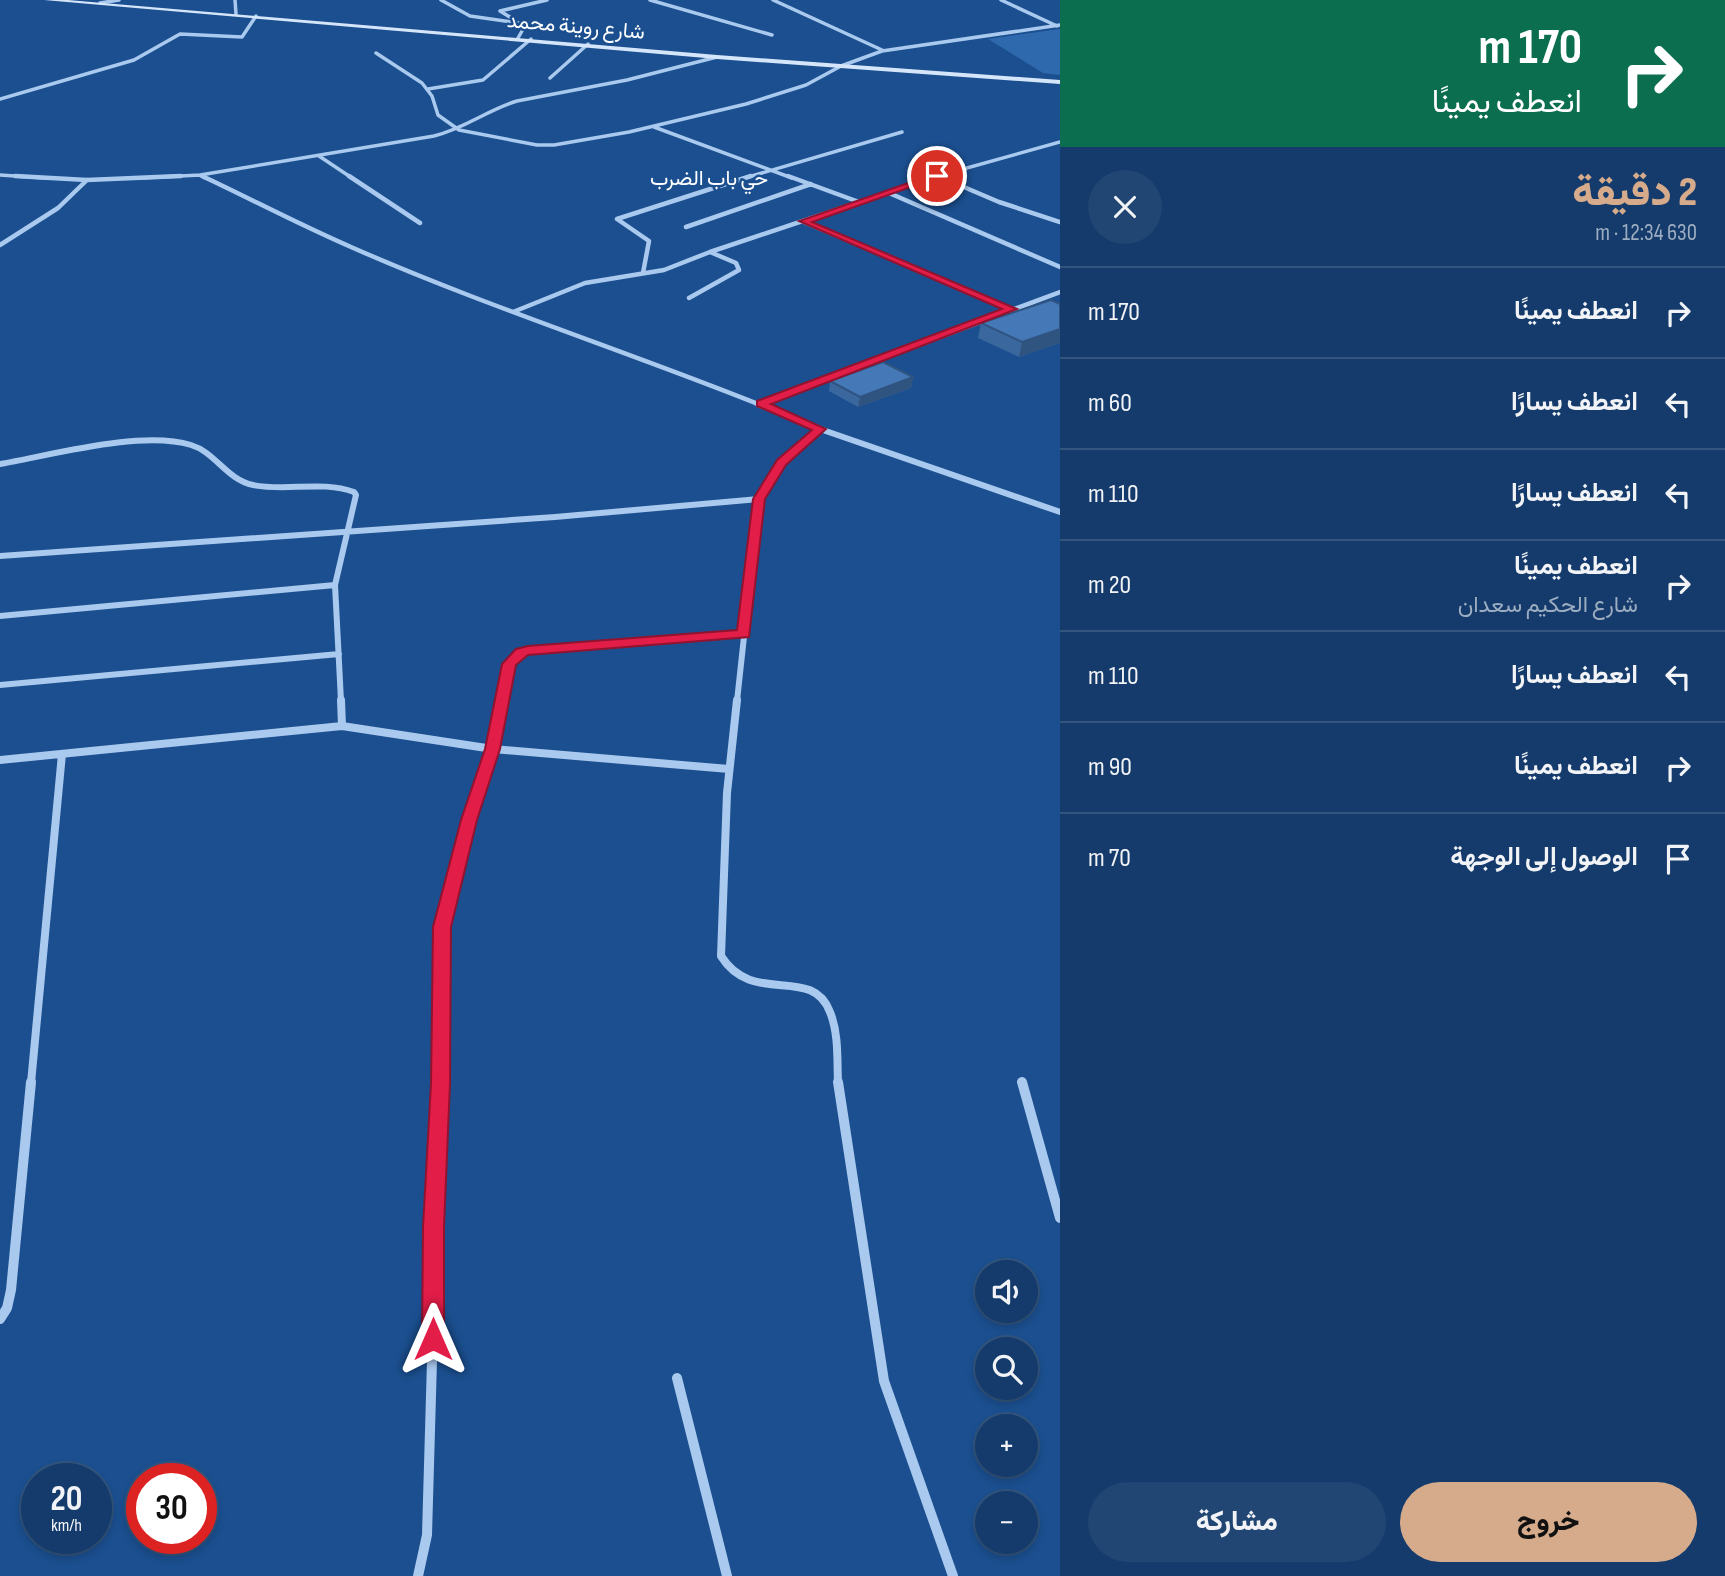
<!DOCTYPE html>
<html lang="ar">
<head>
<meta charset="utf-8">
<style>
  body { margin:0; font-family:"Sofia Sans Condensed",Vazirmatn,sans-serif; background:#214673; color:#f1f3f6; direction:rtl; height:100vh; display:flex; flex-direction:column; font-size:26px; white-space:nowrap }
  * { box-sizing:border-box; margin:0 }
  p { font-size:23px; color:#9dadc1 }
  .icon { flex:none; width:38px; height:38px; fill:none; stroke:currentColor; stroke-width:2; stroke-linecap:round; stroke-linejoin:round }
  .map { position:relative; flex:1; overflow:hidden; direction:ltr }
  .drawer { display:flex; flex-direction:column; background:#143b6b; width:665px }
  .drawer>* { flex:none }
  .guide { background:#0b6e4f; color:#fff; overflow:hidden }
  .fabs { position:absolute; left:975px; top:1260px; display:grid; gap:14px }
  .fabs a { display:grid; place-items:center; width:63px; height:63px; border-radius:50%; background:#143b6b; box-shadow:0 4px 10px #0003,0 0 0 2px #33557e; font-size:35px }
  .speed { position:absolute; left:21px; top:1463px; display:flex; gap:14px; font-size:35px; font-weight:700; text-align:center }
  .speed>* { display:grid; place-content:center; width:91px; height:91px; border-radius:50%; background:#143b6b; box-shadow:0 4px 10px #0003,0 0 0 2px #33557e; line-height:1 }
  .speed small { font-size:18px; font-weight:400 }
  .speed .limit { border:10px solid #d22; background:#fff; color:#111 }
  .pin { position:absolute; display:grid; place-items:center; width:60px; height:60px; color:#fff; margin:-30px; border:4px solid #fff; border-radius:50%; box-shadow:0 2px 7px #0007 }
  .me { position:absolute; width:77px; margin:-38px; rotate:0deg; stroke-linejoin:round; filter:drop-shadow(0 0 5px #0008) }
  .turn { display:flex; align-items:center; gap:24px; height:147px; padding:0 28px; font-size:32px }
  .turn .icon { width:91px; height:91px; stroke-width:2.5 }
  .turn b { display:block; font-size:49px; line-height:60px }
  .round { display:grid; place-items:center; flex:none; width:74px; height:74px; border-radius:37px; background:#214673 }
  .head { display:flex; align-items:center; justify-content:space-between; height:119px; padding:0 28px }
  h1 { font-size:42px; font-weight:800; line-height:52px; color:#d6ab8b }
  .action { display:flex; gap:14px; margin-top:auto; padding:14px 28px }
  .action a { flex:1; height:80px; border-radius:42px; background:#d6ab8b; color:#111; font-size:28px; font-weight:800; line-height:80px; text-align:center }
  .action a+a { background:#214673; color:#f1f3f6 }
  ul { padding:0; list-style:none }
  li { display:flex; align-items:center; gap:21px; height:91px; padding:0 28px; border-top:2px solid #33557e }
  li div { flex:1 }
  li b { display:block; font-size:26px }
  li em { font-style:normal }
  main { display:flex; flex:1; min-height:0 }
  .map>svg:first-child { display:block }
  .green { fill:#2e69ad }
  .lines { fill:none; stroke-linecap:round; stroke-linejoin:round }
  .street-far4 { stroke:#a9c9ee; stroke-width:3.5 }
  .street-far3 { stroke:#a9c9ee; stroke-width:4.5 }
  .street-far2 { stroke:#a9c9ee; stroke-width:6 }
  .street-far1 { stroke:#a9c9ee; stroke-width:8 }
  .street { stroke:#a9c9ee; stroke-width:10 }
  .secondary { fill:#d6e6fa; fill-rule:evenodd }
  .wall { fill:#3a679d }
  .shaded-wall { fill:#305480 }
  .building { fill:#4478b7; stroke:#305480; stroke-width:2 }
  .route { fill:#e11d48; stroke:#92132f; stroke-width:2 }
  .labels { text-anchor:middle; stroke-width:5; stroke-linejoin:round; paint-order:stroke }
  .far-street-label { font-size:21px; fill:#fff; stroke:#1b4f8f }
  .far-neighbourhood-label { font-size:21px; fill:#fff; stroke:#1b4f8f }
</style>
</head>
<body>
<main>
<section class="drawer">
<div class="guide">
<div class="turn"><svg class="icon" aria-label="right" viewBox="0 0 24 24"><path d="M7 20v-9h11M14 6l5 5-5 5"/></svg><div><b>170 m</b>انعطف يمينًا</div></div>
</div>
<div class="head"><div><h1>2 دقيقة</h1><p>630 m · 12:34</p></div><a class="round"><svg class="icon" aria-label="close" viewBox="0 0 24 24"><path d="M6 6l12 12M18 6L6 18"/></svg></a></div>
<ul>
<li><svg class="icon" aria-label="right" viewBox="0 0 24 24"><path d="M7 20v-9h11M14 6l5 5-5 5"/></svg><div><b>انعطف يمينًا</b></div><em>170 m</em></li>
<li><svg class="icon" aria-label="left" viewBox="0 0 24 24"><path d="M17 20v-9H6M10 6l-5 5 5 5"/></svg><div><b>انعطف يسارًا</b></div><em>60 m</em></li>
<li><svg class="icon" aria-label="left" viewBox="0 0 24 24"><path d="M17 20v-9H6M10 6l-5 5 5 5"/></svg><div><b>انعطف يسارًا</b></div><em>110 m</em></li>
<li><svg class="icon" aria-label="right" viewBox="0 0 24 24"><path d="M7 20v-9h11M14 6l5 5-5 5"/></svg><div><b>انعطف يمينًا</b><p>شارع الحكيم سعدان</p></div><em>20 m</em></li>
<li><svg class="icon" aria-label="left" viewBox="0 0 24 24"><path d="M17 20v-9H6M10 6l-5 5 5 5"/></svg><div><b>انعطف يسارًا</b></div><em>110 m</em></li>
<li><svg class="icon" aria-label="right" viewBox="0 0 24 24"><path d="M7 20v-9h11M14 6l5 5-5 5"/></svg><div><b>انعطف يمينًا</b></div><em>90 m</em></li>
<li><svg class="icon" aria-label="arrive" viewBox="0 0 24 24"><path d="M6 21V4h12l-3 4 3 4H6"/></svg><div><b>الوصول إلى الوجهة</b></div><em>70 m</em></li>
</ul>
<div class="action"><a>خروج</a><a>مشاركة</a></div>
</section>
<div class="map">
<svg width="1060" height="1576" viewBox="0 0 1060 1576">
  <rect width="100%" height="100%" fill="#1b4f8f"/>
  <!-- green -->
  <path class="green" d="M1060,29v46l-17,-2 -55,-34z"/>
  <g class="lines">
    <!-- street-far4 -->
    <path class="street-far4" d="M235,0l1,14
      M441,0l29,16 56,8 -8,14
      M650,0l122,35
      M773,0l109,50
      M1001,0l56,26
      M100,3l19,-3
      M513,19l-13,-8 47,-11
      M376,53l46,30 10,13 6,19 21,15 78,15h17l75,-13 117,-28 60,-19 35,-19 41,-15 178,-26
      M550,78l38,-34
      M428,89l55,-9 48,-41
      M0,99l134,-39 46,-26 62,3 14,-21
      M654,127l138,51
      M319,156l33,22
      M0,175l45,3
      M200,175l5,3
      M938,176l4,2
      M141,178l59,-3 234,-39c32,-8 53,-26 83,-35l110,-21 90,-23
      M745,178l157,-46
      M931,178l129,-36"/>
    <!-- street-far3 -->
    <path class="street-far3" d="M15,176l72,4 94,-4
      M202,176c49,23 98,49 149,71 134,59 275,104 412,159
      M349,176l71,47
      M788,176l71,26
      M938,176l61,26 61,20
      M889,193l171,74
      M804,222l208,87
      M686,227l125,-43
      M0,245l58,-37 29,-28
      M643,273l6,-32 -32,-22 134,-43
      M689,298l50,-28 -3,-7 -26,-11 227,-76
      M513,312l72,-29 79,-13 46,-18
      M761,404l299,-112"/>
    <!-- street-far2 -->
    <path class="street-far2" d="M758,404l62,25 240,83
      M0,464c52,-9 141,-34 191,-19 24,7 36,35 62,40 34,7 68,-5 101,7l2,3 -21,90 6,116
      M0,556l555,-39 204,-18
      M0,616l335,-31
      M0,685l339,-31
      M502,701c4,-19 3,-44 26,-51l216,-16
      M737,701l22,-202 22,-36 39,-34"/>
    <!-- street-far1 -->
    <path class="street-far1" d="M341,700l1,26
      M737,700l-10,93 -6,163c32,51 91,8 109,56 9,22 7,48 8,71
      M0,760l342,-34 151,23 236,20
      M31,1083l31,-329
      M440,1083l2,-156 15,-63 36,-115 9,-49"/>
    <!-- street -->
    <path class="street" d="M838,1082l46,299 69,195
      M1022,1082l38,136
      M0,1319l7,-11 4,-18 20,-208
      M677,1378l50,198
      M418,1576l9,-41 13,-453"/>
    <!-- secondary -->
    <path class="secondary" d="M44,0h24l649,55 343,25v4l-343,-25z"/>
  </g>
  <!-- wall -->
  <path class="wall" d="M1060,304v39l-41,14 -41,-19 3,-15z
    M913,377l-2,11 -53,19 -29,-16 1,-10z"/>
  <!-- shaded-wall -->
  <path class="shaded-wall" d="M1060,329v14l-41,14 3,-15z
    M913,377l-2,11 -53,19 2,-10z"/>
  <!-- building -->
  <path class="building" d="M1051,300l9,4v25l-38,13 -41,-19z
    M883,362l30,15 -53,20 -30,-16z"/>
  <!-- route -->
  <path class="route" d="M934,174l8,2 -130,46 205,87 -246,95 55,25 -40,36 -21,34 -16,138 -221,18 -12,10 -16,84 -23,71 -26,107 -1,156 -6,144v112l-3,7 -8,3 -8,-3 -3,-7 1,-112 8,-144 2,-156 28,-107 24,-71 17,-85 14,-15 12,-3 209,-16 16,-131 24,-39 35,-30 -55,-24v-5l245,-92 -203,-88z"/>
  <g class="labels">
    <!-- far-street labels -->
    <g class="far-street-label">
      <text transform="translate(576 26) rotate(5)" y="7">شارع روينة محمد</text>
    </g>
    <!-- far-neighbourhood labels -->
    <g class="far-neighbourhood-label">
      <text x="709" y="185">حي باب الضرب</text>
    </g>
  </g>
</svg>
<div class="fabs">
<a><svg class="icon" aria-label="sound" viewBox="0 0 24 24"><path d="M4 9h4l5-4v14l-5-4H4zM17 9q2 3 0 6"/></svg></a>
<a><svg class="icon" aria-label="search" viewBox="0 0 24 24"><circle cx="10" cy="10" r="6"/><path d="M15 15l6 6"/></svg></a>
<a>+</a>
<a>−</a>
</div>
<div class="speed"><div>20<small>km/h</small></div><div class="limit">30</div></div>
<div class="pin" style="left:937px;top:176px;background:#d93025"><svg class="icon" aria-label="arrive" viewBox="0 0 24 24"><path d="M6 21V4h12l-3 4 3 4H6"/></svg></div>
<svg class="me" style="left:433px;top:1339px" viewBox="-20 -20 40 40"><path d="M0-17L14 15 0 8-14 15z" fill="#e11d48" stroke="#fff" stroke-width="4"/></svg>
</div>
</main>
</body>
</html>
